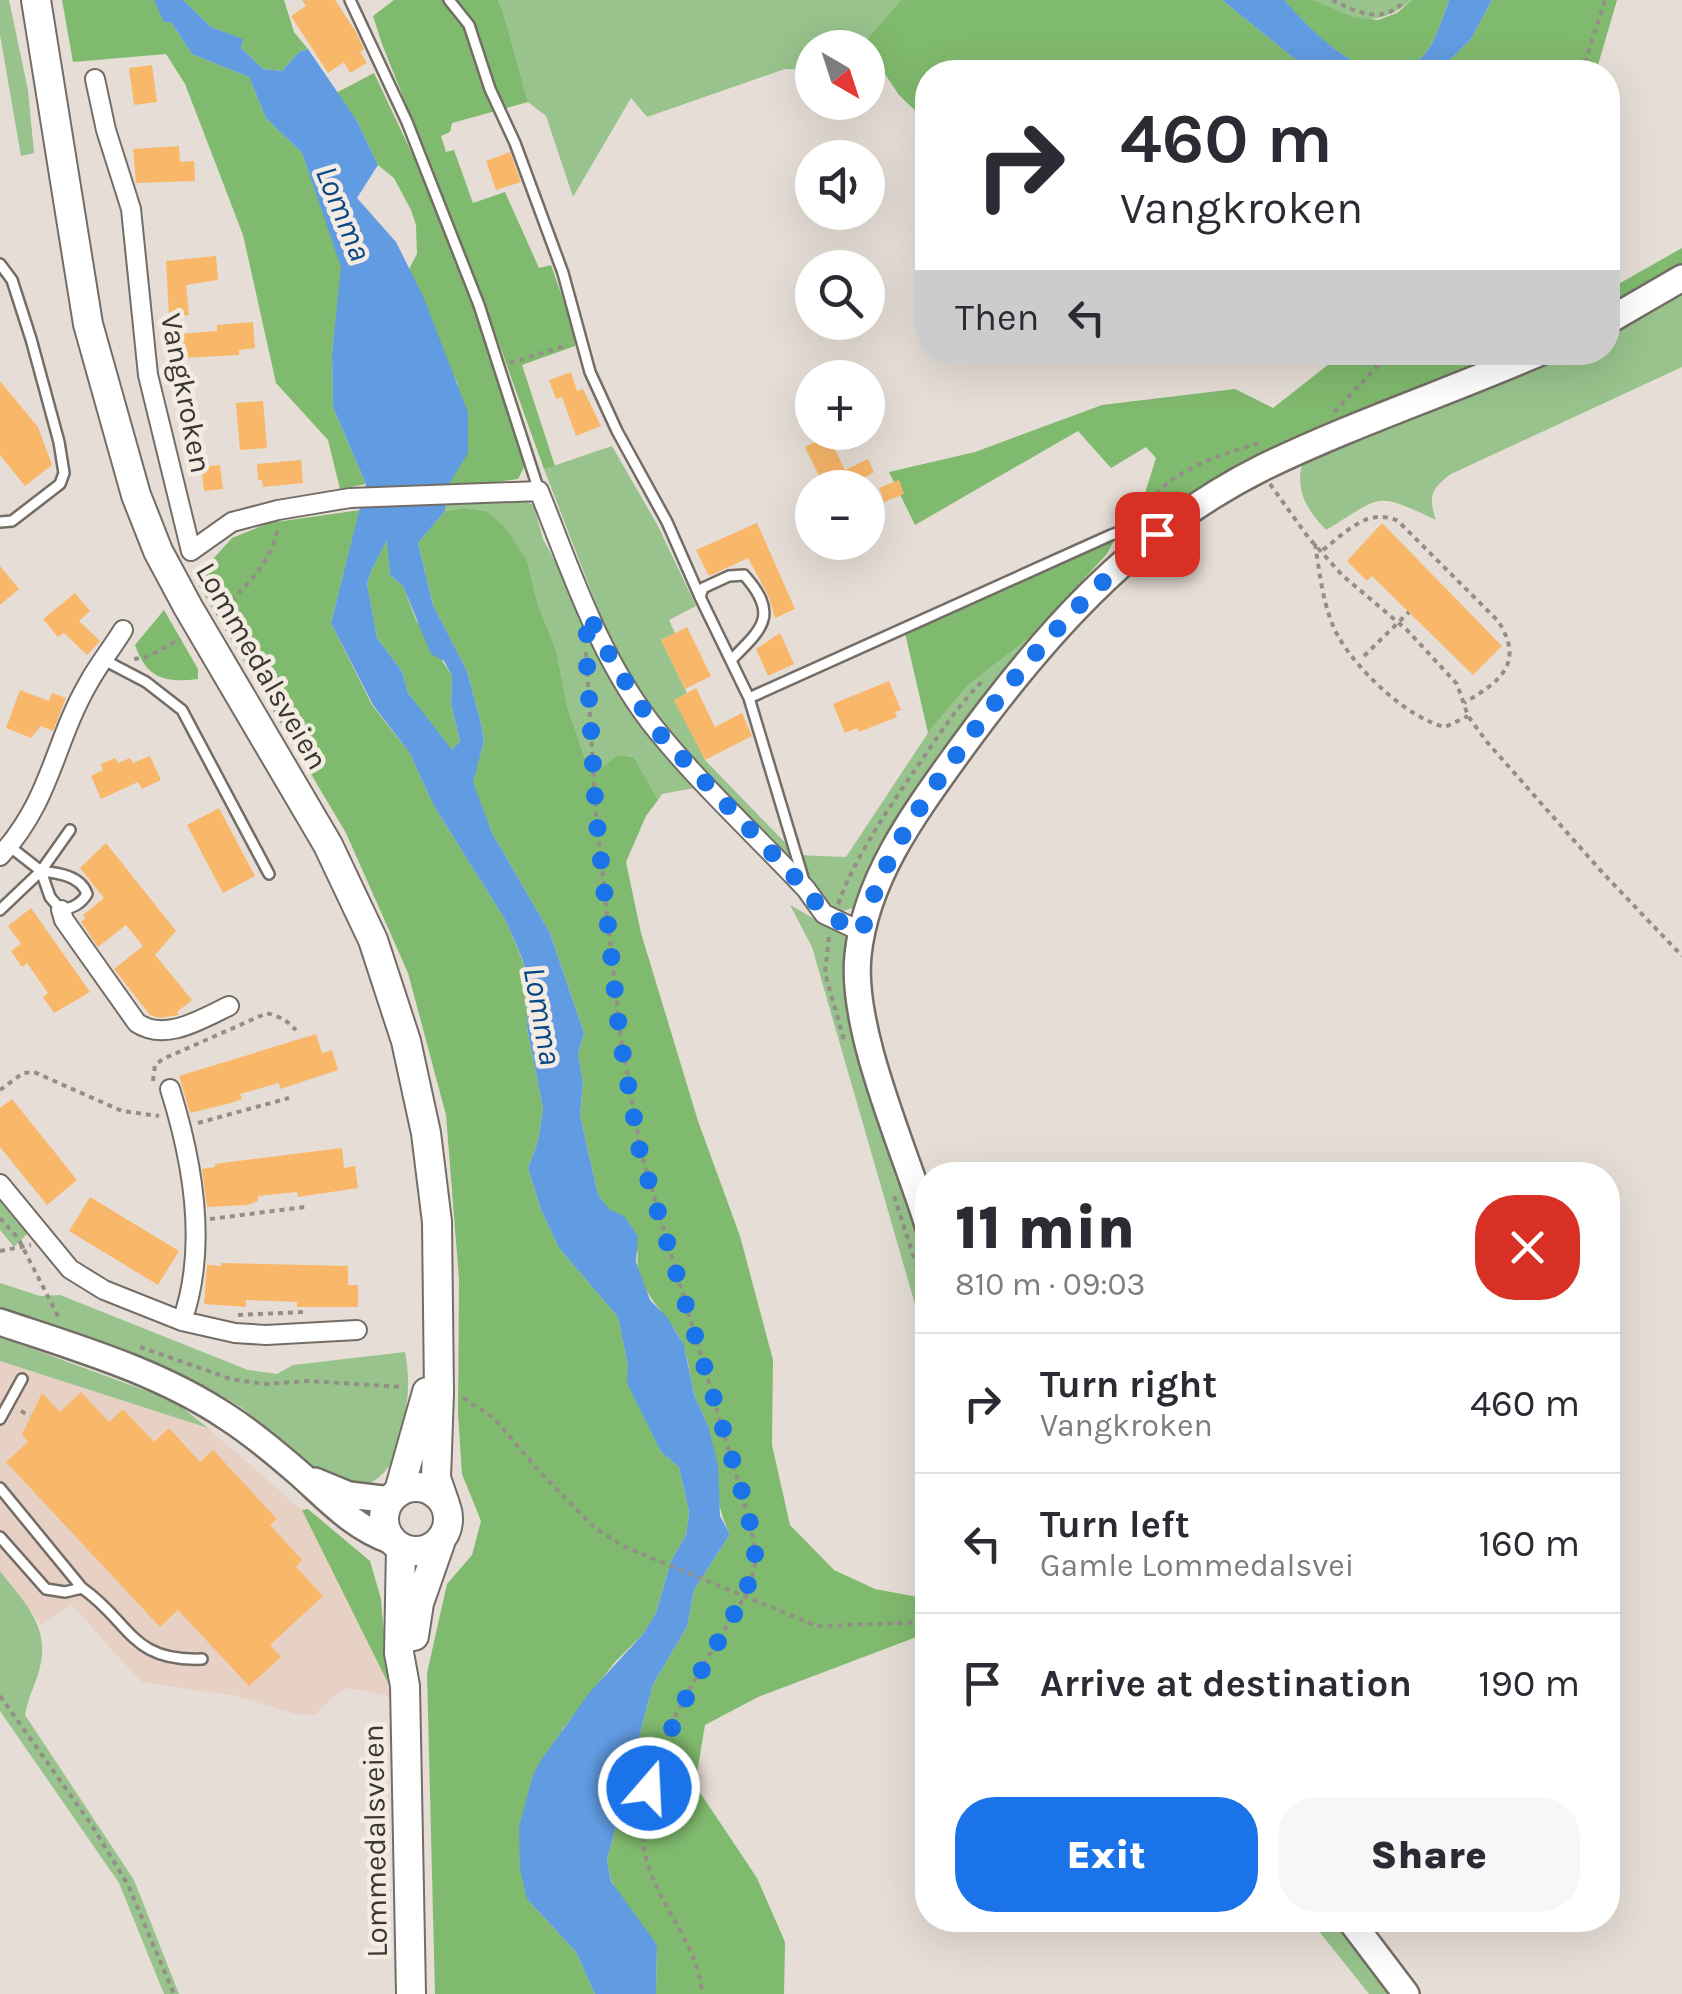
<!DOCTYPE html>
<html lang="en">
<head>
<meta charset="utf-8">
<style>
  body { margin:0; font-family:Karla,sans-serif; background:#f7f7f7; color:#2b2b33; height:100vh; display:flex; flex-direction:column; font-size:38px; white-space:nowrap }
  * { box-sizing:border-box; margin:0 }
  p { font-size:32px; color:#7c7c81 }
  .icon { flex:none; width:55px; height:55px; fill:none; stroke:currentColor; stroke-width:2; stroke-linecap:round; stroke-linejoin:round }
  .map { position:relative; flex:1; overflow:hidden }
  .drawer { position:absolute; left:915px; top:1162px; width:705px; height:770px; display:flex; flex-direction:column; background:#fff; border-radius:40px; box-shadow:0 10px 40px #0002 }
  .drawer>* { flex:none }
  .top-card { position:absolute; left:915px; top:60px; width:705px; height:305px; border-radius:40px; box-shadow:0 10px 40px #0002; background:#fff; color:#2b2b33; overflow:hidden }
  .needle { width:65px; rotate:141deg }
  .buttons { position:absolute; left:795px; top:30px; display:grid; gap:20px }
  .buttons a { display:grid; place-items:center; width:90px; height:90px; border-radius:50%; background:#fff; box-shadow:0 10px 40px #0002; font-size:50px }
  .pin { position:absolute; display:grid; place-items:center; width:85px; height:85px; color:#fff; margin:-42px; border-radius:20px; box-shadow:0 5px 15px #0006 }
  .me { position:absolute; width:110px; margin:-55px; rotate:19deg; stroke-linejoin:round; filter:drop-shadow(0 0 8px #0008) }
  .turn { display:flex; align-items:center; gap:35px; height:210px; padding:0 40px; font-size:45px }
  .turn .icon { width:130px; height:130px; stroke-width:2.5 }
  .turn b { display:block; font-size:70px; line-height:85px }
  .then { display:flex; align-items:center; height:95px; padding:0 40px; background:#0003; gap:20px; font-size:38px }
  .round { display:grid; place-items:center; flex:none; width:105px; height:105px; border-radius:40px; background:#f7f7f7 }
  .overview { display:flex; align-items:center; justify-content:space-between; height:170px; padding:0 40px }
  h1 { font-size:60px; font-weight:800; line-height:75px }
  .cta { display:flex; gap:20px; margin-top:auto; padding:20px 40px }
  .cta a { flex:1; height:115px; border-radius:40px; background:#1a73e8; color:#fff; font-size:40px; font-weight:800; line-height:115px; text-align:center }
  .cta a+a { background:#f7f7f7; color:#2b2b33 }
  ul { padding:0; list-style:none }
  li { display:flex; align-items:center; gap:30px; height:140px; padding:0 40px; border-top:2px solid #e1e1e2 }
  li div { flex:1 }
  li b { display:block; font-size:38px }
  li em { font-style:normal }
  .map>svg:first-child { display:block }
  .commercial { fill:#e7d1c5 }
  .green { fill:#98c38c }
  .forest { fill:#80ba6e }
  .water { fill:#619ce2; fill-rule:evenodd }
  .building { fill:#f8b769 }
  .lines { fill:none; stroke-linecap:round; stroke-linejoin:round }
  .lane-casing { stroke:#746d66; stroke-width:14 }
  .street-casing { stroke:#746d66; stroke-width:22 }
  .secondary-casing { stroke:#746d66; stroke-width:30 }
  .primary-casing { stroke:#746d66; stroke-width:32 }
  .path { stroke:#948e88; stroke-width:4; stroke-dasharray:5 5; stroke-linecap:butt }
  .lane { stroke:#fff; stroke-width:9 }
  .street { stroke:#fff; stroke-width:18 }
  .secondary { stroke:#fff; stroke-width:25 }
  .primary { stroke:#fff; stroke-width:28 }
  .path-bridge { stroke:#948e88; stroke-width:4; stroke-dasharray:5 5; stroke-linecap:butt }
  .route { stroke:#1a73e8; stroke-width:18; stroke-dasharray:0 32.4 }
  .labels { text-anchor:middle; stroke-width:9; stroke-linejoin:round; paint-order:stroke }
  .street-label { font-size:30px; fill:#3a3733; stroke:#f4ece3 }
  .water-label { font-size:32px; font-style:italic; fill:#084786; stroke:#f4ece3 }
</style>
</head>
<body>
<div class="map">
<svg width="1682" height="1994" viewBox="0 0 1682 1994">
  <rect width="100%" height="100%" fill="#e6ded6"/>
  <!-- commercial -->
  <path class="commercial" d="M0,1361l208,67 94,82 86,173 1,13 -40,-8 -10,4 -24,23 -20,-1 -59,-18 -95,-14 -69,-77 -31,20 -41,-54z"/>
  <!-- green -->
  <path class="green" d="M0,0h9l19,90 6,63 -13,3 -21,-121z
    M498,0h403l-36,43 2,5h-55v22l-27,-1 -138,48 -16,-19 -58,99 -27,-81 -18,-14z
    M1313,0h99c-36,30 -60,20 -99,0z
    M1682,285v82l-231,107c-20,15 -23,22 -15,46 -63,-30 -53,-24 -110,10 -19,-20 -32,-41 -23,-68l228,-93 30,-16 47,-1v-26z
    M612,446l46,80 38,80 -27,14 6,13 -14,7 26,53 -12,7 30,60 92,95 49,2 82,-124 39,-47 62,-48 -14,26 -162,244 -13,4 -14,-10 -153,-162 -30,-42 -26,-40 -73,-189z
    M524,499l10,7 9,33 100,187 51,62 -32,6 -4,6 -24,-43 -17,-2 -20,16 -10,-7 -19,-55 -12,-59 -19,-48 -10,-42 -64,-52 -18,3v-8z
    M790,905l58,33 12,101 67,209v98l-115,-399z
    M0,1195l30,36 -16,16 -14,-17z
    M0,1283l40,13 20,-1 188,75 29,4 16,-9 112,-13c7,35 1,64 -8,98 -3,11 -12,24 -22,30 -42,28 -103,-52 -133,-72 -17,-11 -36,-22 -54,-30 -60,-26 -126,-45 -188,-67z
    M0,1337l174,64 34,27 -208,-67z
    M0,1571c22,29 48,52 41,91 -3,18 -13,34 -16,53l109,165 45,114h-15l-45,-111 -119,-172z
    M1310,1920h28l58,74h-27z"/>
  <!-- forest -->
  <path class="forest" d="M62,0h92l10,21 7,1 21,32 57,23 17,41 36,35 40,114 -10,86 1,54 33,77 -26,5 -12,-49 -52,-57 -33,-148 -58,-151 -19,-30 -93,8z
    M183,0h101l10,32 14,17 -9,3 -17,19 -19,-2 -22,-21 1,-9 -31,-12z
    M394,0h104l5,14 25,88 -76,21 -2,9 -9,4 5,16 8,-2 19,53 32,-11 34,76 12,-3 23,65 1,16 -53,19 33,101 -11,3 -66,-184 -96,-241 -9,-28z
    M901,0h321l89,72h-210l-6,-6 -14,-2 -11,8h-142l-1,50 -28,-27 -35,-52z
    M1284,0h29l40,17 25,3 19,-7 15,-13h37c-7,18 -13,43 -27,57 -44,44 -111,-25 -138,-57z
    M1492,0h125l-21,72h-158l33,-33z
    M374,73l58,123 61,165 31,106 -6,12 -72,10 12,-105 -14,-26 -35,-89 8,-15 -1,-29 -5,-15 -17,-32 -16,-13 -21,-44 -21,-28z
    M1682,248v17l-30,21 -44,23v-19z
    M1343,353h178l-350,156 -19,-1 -8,-12 12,-38 -10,-11 -35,21 -33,-37 -163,94 -26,-53 86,-20 127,-47 133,-16 38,19z
    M463,508l25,4 18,17 21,31 10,42 19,48 12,59 19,55 10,7 20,-16 17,2 24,43 -12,16 -20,46 15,71 57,188 42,115 33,124 -1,85 18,80 44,45 41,19 48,9 4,4v31l-169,64 -53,28 -10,60 62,93 28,64 -1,52h-128l1,-49 -34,-44 -12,-21 -4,-20 46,-176 34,-57 7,-37 36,-56c-17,-32 -14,-70 -22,-105 -3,-13 -10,-24 -14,-36 -4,-15 -5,-31 -10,-46 -12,-33 -52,-55 -46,-94l-40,-58 -18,-80 3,-32 -5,-29 6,-21 -34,-100 -58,-100 -20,-51 12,-41 -3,-18 -14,-52 -34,-66 -15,-62 27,-32z
    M360,510l-29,113 41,82 37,47 25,54 72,115 16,38 6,19 -1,50 16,80 -5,33 -10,27 13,42 18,38 59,69 10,48v18l33,69 18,15 10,45 -3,23 -15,26 -15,52 -13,21 -28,28 -53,68 -35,169 49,53 19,42h-160l-8,-321 20,-89 25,-29 9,-34 -19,-47 -4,-60 1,-135 -13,-164 -38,-142 -62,-140 -151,-254 37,-41 37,-15z
    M388,538l2,37 13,11 13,34 36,56 -1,28 9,37 -9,10 -43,-58 -6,-22 -25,-33 -10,-54 4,-13z
    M1115,539l-9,16 -77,83 -62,48 -39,47 -23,-100z
    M164,610l34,59v10c-33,4 -51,0 -63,-34z
    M308,1509l62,52 11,38 7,84 -86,-173z"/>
  <!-- water -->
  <path class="water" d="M154,0h29l28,27 32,12 -2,9 22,21 19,2 17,-19 9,-3 49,72 21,44 -21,33 39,44 27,54 45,116v41l-22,36 -1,22 -27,32 15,62 34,66 14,52 3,18 -11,41 19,51 58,100 34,100 -6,21 5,29 -3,32 18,80 12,15 14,6 14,20 -2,26 14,38 17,17 17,28 10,49 14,32 10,39 2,51 10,18 -36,56 -7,37 -34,57 -46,176 4,21 46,64 -1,49h-61l-19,-42 -49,-53 -7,-30 -1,-42 14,-52 8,-15 49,-68 53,-58 13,-21 15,-52 15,-26 3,-23 -10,-45 -18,-15 -34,-69 1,-18 -10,-48 -59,-69 -18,-38 -13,-42 10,-27 5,-33 -16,-80 1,-50 -6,-20 -16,-37 -72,-115 -25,-54 -36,-47 -42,-82 35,-139 -33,-77 -1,-54 9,-86 -39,-114 -36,-35 -17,-41 -57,-23 -21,-32h-7zM387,540l3,35 13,11 28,68 13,7 8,15 -1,28 9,37 -8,9 -44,-57 -6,-22 -25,-33 -10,-54 4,-13z
    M1222,0h62c28,31 93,102 138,57 14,-14 20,-39 27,-57h43l-21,39 -33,33h-127z"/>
  <!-- building -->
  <path class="building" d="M302,0h33l21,32 8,17 -4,3 7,11 -17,10 -6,-11 -16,11 -37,-57 15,-10z
    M152,65l5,37 -23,3 -5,-37z
    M179,146l1,16 14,-1 1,20 -59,2 -3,-34z
    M510,152l11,30 -25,8 -10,-29z
    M216,256l2,24 -32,5 3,30 -20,2 -3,-56z
    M253,322l2,26 -16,2v5l-57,3 -2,-24 37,-3v-6z
    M571,372l6,19 6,-2 18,37 -25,10 -14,-39 -6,2 -7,-19z
    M0,381l38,46 14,38 -27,21 -25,-31z
    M263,401l4,47 -27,2 -4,-47z
    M828,436l17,34 23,-11 6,13 -27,16h-22l-20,-41z
    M301,460l2,23 -40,4 -1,-7h-4l-1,-16z
    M220,465l3,24 -19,2 -3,-24z
    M899,480l5,14 -20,8 -5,-14z
    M757,523l38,86 -20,9 -6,-21 -21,-39 -39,18 -13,-26z
    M1382,523l120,123 -29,29 -101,-99 -5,5 -20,-20z
    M0,566l19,23 -19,16z
    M75,593l15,18 -11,10 21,20 -13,14 -23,-22 -6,4 -15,-18z
    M687,627l24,49 -26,13 -24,-49z
    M780,633l14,31 -26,12 -12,-27z
    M889,681l12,29 -6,2 2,5 -38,15 -2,-4 -12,5 -12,-29z
    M696,688l19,39 27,-14 10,23 -47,24 -31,-60z
    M20,690l29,11 3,-8 14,5 -13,33 -12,-5 -10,12 -25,-10z
    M150,756l11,24 -19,9 -4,-7 -37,17 -10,-23 12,-6 -2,-6 14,-6 3,5 12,-5 3,5z
    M219,808l36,68 -32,17 -36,-68z
    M106,843l70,88 -21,24 37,45 -15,12 2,3 -19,3 -10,-3 -36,-46 29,-23 -17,-21 -28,22 -17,-25 4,-4 -2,-3 21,-17 -24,-30z
    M31,908l59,84 -36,21 -11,-16 5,-4 -21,-30 -5,4 -11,-16 10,-7 -13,-18z
    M316,1034l6,19 10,-3 6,20 -58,19 -1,-6 -39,11 2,5 -11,4 -41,10 -11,-37z
    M12,1099l65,81 -30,25 -47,-58v-39z
    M342,1148l2,20 11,-2 3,22 -60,9 -1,-5 -39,4v5l-11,4 -40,2 -5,-38 13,-2v-3z
    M90,1197l89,54 -21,34 -89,-54z
    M221,1263l127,3v19h10v22h-61v-5l-51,-2v7l-42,-3 3,-39 14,1z
    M81,1392l28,30 14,-13 31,33 15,-14 31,34 13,-12 64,69 -7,6 32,35 -6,7 27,29 -53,49 11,12 -32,29 -71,-76 -18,17 -154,-165 22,-20 -6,-7 20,-42 18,19z"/>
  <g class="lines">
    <defs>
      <path id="lane" d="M350,0l57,122 72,183 60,186
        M449,0l20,25 21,64 25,54 48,130 27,99 27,59 50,91 33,75
        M0,264l12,16 19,59 28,103 5,31 -4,11 -48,37 -12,1
        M104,660l42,22 36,28 87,164
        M731,660c31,-31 49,-45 13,-85l-15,1 -26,12 -3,9 49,101
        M9,846l32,25 9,26 11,13c12,-2 20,-6 26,-16 -6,-18 -28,-21 -46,-23
        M804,881l-55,-183 362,-163 35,-13 10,10
        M0,910l41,-39 29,-41
        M0,1419l22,-40
        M0,1488l82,100
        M0,1537l46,52 19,3 17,-4c49,34 48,74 120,71"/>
      <path id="street" d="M95,79l11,51 25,79 17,166 43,176 41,-29 46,-12 72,-12 189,-7c33,82 62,172 119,241 45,55 99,105 148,157l18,25 38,18
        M0,856c52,-57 53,-112 89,-174 10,-18 23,-34 34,-52
        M61,910l3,10 73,103c29,19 64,-4 92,-17
        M170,1089c23,73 38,159 12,232
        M0,1184l70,85 34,21 78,31 53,12 31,2 91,-5"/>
      <path id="secondary" d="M1608,321l74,-43
        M928,1225c-23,-75 -78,-195 -70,-270 8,-76 55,-140 99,-201 83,-115 175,-221 305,-286 90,-44 187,-76 279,-116
        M0,1322c77,26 158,49 227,95 25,16 50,37 73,57 30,27 53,53 92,67
        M315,1481l34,14 42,5
        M1350,1920l56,74"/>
      <path id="primary" d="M36,0l52,324 48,171 22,56 30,56 140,238 45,95 33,101 20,92 11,89 2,171 -3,85 9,26
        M384 1519a32 32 0 1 1 64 0a32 32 0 1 1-64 0Z
        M399,1491l28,-99
        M401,1548l-2,105 6,33 6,308
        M414,1636l5,-33 21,-60"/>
    </defs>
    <!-- lane casing -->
    <use href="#lane" class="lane-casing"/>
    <!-- street casing -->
    <use href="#street" class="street-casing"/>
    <!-- secondary casing -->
    <use href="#secondary" class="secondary-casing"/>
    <!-- primary casing -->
    <use href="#primary" class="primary-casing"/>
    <!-- path -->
    <path class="path" d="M1332,0c26,13 52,25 73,0
      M1582,72l23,-72
      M510,363l58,-18
      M1334,412l57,-60
      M1270,484l38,53 34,38 65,55 50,54 11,32 19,26 114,129 81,85
      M1145,510c19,-39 79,-57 118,-68
      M1315,544c5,30 8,65 23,92 19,34 69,82 107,91l23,-11
      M1323,550c23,-18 45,-43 75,-29l100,100c27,42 3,60 -34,82
      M216,614c26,-23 57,-51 62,-88
      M586,652l10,163 25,223 20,114 106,360c3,14 8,30 8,45 1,28 -23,60 -37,83 -30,52 -70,114 -75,175 -7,78 54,113 59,179
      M134,659l13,-2 33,-18
      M838,904c19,-51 51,-96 81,-140 21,-30 40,-61 66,-85
      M829,937l-4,36 19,67
      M153,1081l2,-16 8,-6 104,-46 17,6 12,11
      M0,1090l23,-17 11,-1 88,39 37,5
      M198,1123l91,-25
      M894,1196l34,105
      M0,1218l18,20 42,82
      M210,1219l95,-12
      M0,1251l31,-6
      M238,1315l65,-3
      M140,1347l91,32 34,5 43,-3 96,6
      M463,1398l31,20 44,52 57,58 30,19 192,79 111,-4
      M21,1411l9,5
      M0,1696l91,128 37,61 46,109"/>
    <!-- lane -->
    <use href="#lane" class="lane"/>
    <!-- street -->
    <use href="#street" class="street"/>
    <!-- secondary -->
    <use href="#secondary" class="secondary"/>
    <!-- primary -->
    <use href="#primary" class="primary"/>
    <!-- path-bridge -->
    <path class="path-bridge" d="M1364,656l45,-44"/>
  </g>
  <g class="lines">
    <!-- route -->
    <path class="route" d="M649,1788l6,-24 33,-70 56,-97 12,-37 -8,-48 -108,-360 -20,-114 -24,-224 -10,-166 2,-34 26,50 43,67 149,158 18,25 38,18c18,-70 57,-125 98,-182 58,-81 120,-153 197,-216"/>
  </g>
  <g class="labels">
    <!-- street labels -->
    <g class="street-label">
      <text transform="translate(186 393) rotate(79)" y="10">Vangkroken</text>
      <text transform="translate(262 666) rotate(60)" y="10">Lommedalsveien</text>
      <text transform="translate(375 1841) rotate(-91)" y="10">Lommedalsveien</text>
    </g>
    <!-- water labels -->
    <g class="water-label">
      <text transform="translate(344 213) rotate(68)" y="11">Lomma</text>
      <text transform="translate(543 1016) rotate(80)" y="11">Lomma</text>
    </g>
  </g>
</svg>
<div class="buttons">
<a><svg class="needle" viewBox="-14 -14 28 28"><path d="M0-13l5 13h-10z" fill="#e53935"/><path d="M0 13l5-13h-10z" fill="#7c7c81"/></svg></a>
<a><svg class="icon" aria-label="sound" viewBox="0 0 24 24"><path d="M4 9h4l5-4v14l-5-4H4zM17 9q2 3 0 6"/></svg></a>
<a><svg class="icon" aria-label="search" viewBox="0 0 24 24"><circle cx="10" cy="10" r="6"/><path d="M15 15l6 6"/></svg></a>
<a>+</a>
<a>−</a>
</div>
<div class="pin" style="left:1157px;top:534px;background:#d93025"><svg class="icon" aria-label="arrive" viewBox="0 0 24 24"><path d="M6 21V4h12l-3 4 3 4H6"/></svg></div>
<svg class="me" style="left:649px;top:1788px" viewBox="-20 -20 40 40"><circle r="17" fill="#1a73e8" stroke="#fff" stroke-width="3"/><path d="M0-11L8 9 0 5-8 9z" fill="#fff"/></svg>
<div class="top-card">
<div class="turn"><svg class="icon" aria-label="right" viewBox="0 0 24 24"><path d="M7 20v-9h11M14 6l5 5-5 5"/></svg><div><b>460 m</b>Vangkroken</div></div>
<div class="then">Then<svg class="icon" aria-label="left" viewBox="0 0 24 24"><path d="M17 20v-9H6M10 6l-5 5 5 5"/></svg></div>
</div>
<section class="drawer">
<div class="overview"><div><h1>11 min</h1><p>810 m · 09:03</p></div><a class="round" style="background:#d93025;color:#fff"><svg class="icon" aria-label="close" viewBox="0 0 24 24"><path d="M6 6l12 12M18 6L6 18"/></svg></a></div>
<ul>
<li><svg class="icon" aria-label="right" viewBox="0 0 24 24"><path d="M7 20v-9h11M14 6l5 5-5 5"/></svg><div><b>Turn right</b><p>Vangkroken</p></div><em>460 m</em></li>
<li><svg class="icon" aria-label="left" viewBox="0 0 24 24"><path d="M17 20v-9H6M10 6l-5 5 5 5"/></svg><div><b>Turn left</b><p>Gamle Lommedalsvei</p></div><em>160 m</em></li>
<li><svg class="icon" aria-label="arrive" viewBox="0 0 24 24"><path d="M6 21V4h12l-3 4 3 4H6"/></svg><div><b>Arrive at destination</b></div><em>190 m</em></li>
</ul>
<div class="cta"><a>Exit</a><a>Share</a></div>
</section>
</div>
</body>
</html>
